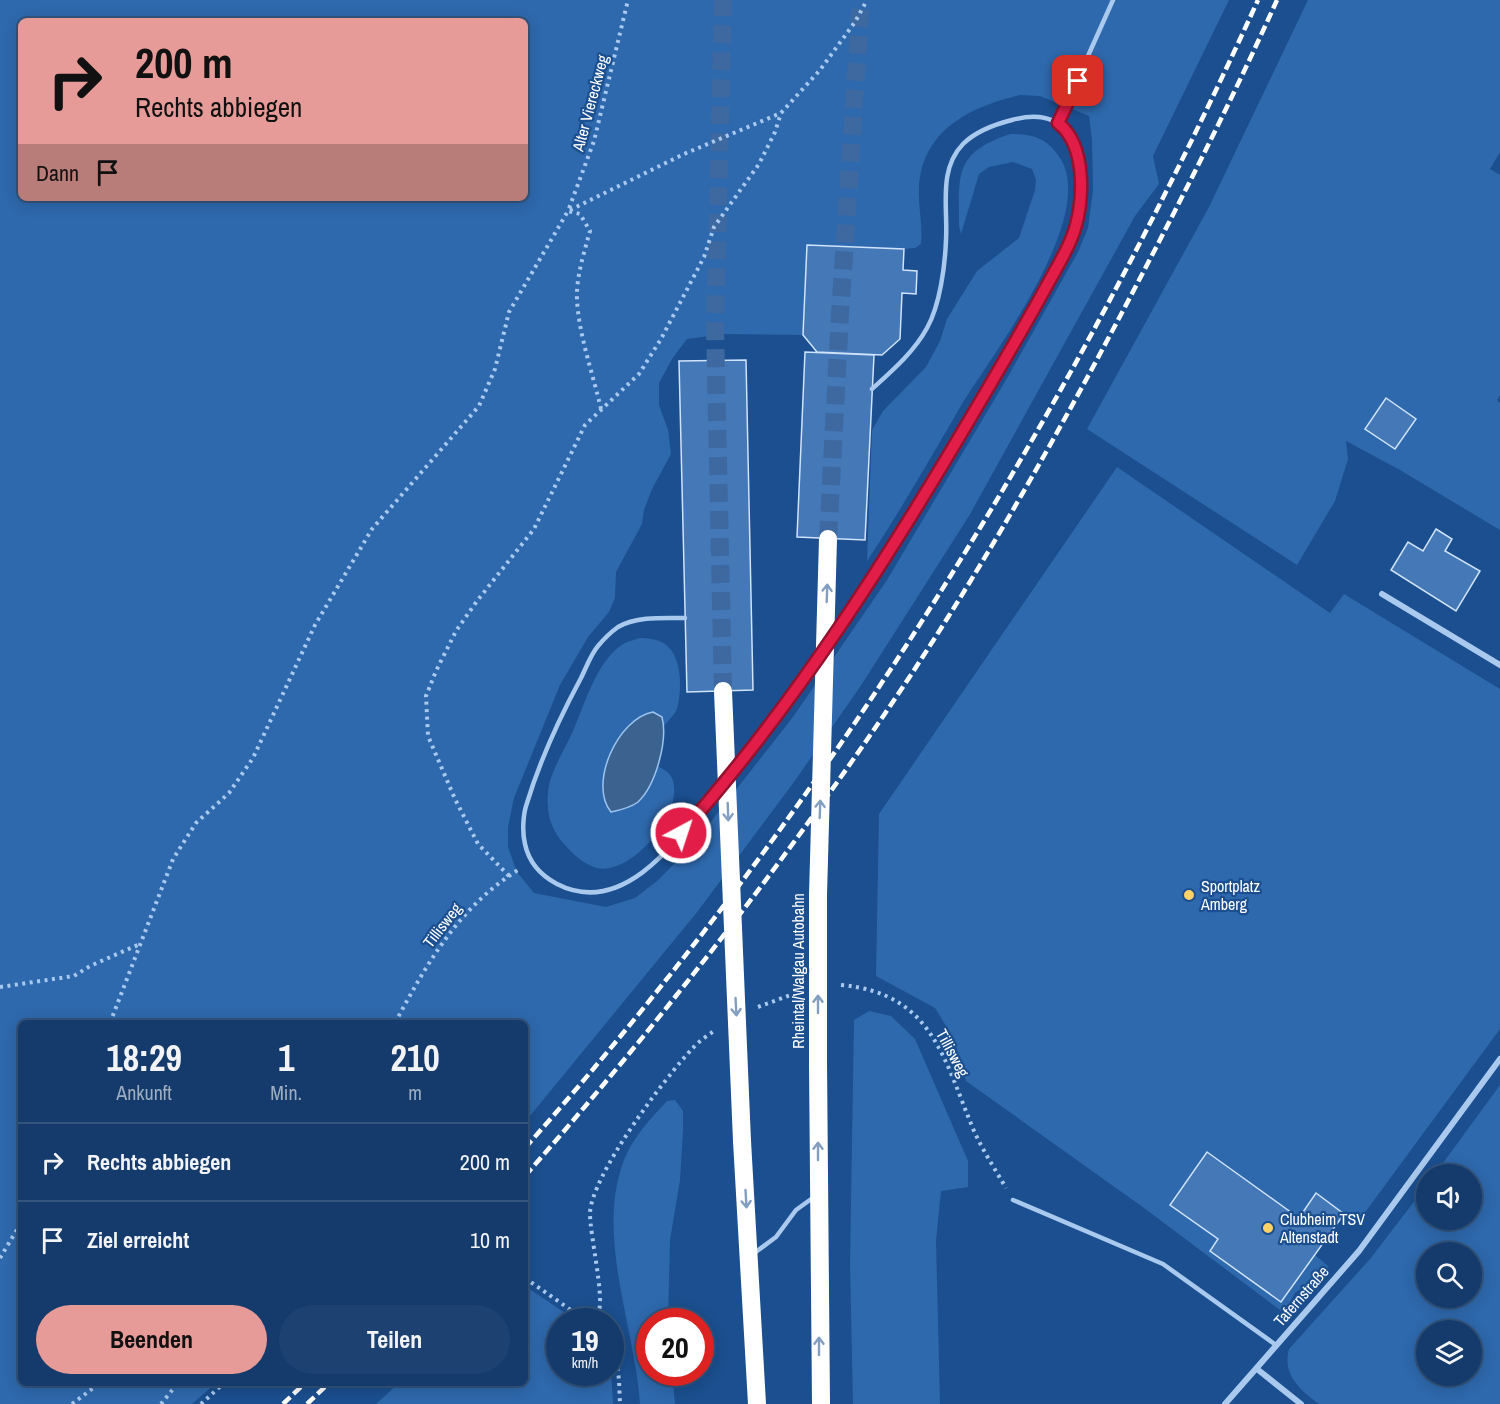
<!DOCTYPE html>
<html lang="de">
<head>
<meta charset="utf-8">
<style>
  body { margin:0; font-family:"Archivo Narrow",sans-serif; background:#1d4271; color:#f1f3f6; height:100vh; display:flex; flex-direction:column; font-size:22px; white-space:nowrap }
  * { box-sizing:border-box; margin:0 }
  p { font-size:20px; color:#9dadc1 }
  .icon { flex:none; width:33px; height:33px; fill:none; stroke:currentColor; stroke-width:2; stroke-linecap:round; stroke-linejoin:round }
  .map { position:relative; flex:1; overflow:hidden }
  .sheet { position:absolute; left:18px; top:1020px; width:510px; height:366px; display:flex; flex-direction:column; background:#143b6b; border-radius:9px; box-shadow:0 3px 15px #0003,0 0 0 2px #33557e }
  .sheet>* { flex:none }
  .hud { position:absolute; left:18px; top:18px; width:510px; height:183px; border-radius:9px; box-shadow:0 3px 15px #0003,0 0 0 2px #33557e; background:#e69b98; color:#111; overflow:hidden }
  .buttons { position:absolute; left:1416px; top:1164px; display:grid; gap:12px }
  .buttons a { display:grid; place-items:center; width:66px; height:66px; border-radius:50%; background:#143b6b; box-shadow:0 3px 15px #0003,0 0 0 2px #33557e; font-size:30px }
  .speed { position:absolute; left:546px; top:1308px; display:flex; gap:12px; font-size:30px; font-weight:700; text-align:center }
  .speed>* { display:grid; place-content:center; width:78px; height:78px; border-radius:50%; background:#143b6b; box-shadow:0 3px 15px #0003,0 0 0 2px #33557e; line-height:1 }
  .speed small { font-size:15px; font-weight:400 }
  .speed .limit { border:9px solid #d22; background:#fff; color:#111 }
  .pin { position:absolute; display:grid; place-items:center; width:51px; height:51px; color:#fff; margin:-26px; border-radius:12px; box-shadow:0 3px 9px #0006 }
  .me { position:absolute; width:66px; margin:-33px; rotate:40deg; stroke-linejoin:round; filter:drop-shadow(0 0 4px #0008) }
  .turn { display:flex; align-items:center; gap:21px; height:126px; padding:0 18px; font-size:27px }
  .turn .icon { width:78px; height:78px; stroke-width:2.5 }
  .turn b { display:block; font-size:42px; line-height:51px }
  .then { display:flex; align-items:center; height:57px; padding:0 18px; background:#0003; gap:12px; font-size:22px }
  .eta { display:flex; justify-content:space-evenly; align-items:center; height:102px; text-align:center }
  .eta b { font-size:36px; font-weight:800; line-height:42px }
  .button { display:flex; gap:12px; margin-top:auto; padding:12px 18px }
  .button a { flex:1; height:69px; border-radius:36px; background:#e69b98; color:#111; font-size:24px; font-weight:800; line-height:69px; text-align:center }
  .button a+a { background:#1d4271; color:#f1f3f6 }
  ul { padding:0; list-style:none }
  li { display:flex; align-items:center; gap:18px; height:78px; padding:0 18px; border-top:2px solid #33557e }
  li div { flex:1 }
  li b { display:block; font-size:22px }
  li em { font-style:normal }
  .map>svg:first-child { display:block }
  .green { fill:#2e69ad; fill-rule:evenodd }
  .water { fill:#3c6290; stroke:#9cc4f0; stroke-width:1.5 }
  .building { fill:#4478b7; stroke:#cfe3fa; stroke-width:1.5 }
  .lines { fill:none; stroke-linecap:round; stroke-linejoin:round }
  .highway-tunnel { stroke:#3d69a0; stroke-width:18; stroke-dasharray:18 9; stroke-linecap:butt }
  .path { stroke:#a9c9ee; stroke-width:4; stroke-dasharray:3 4.5; stroke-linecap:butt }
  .lane { stroke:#a9c9ee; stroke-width:4.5 }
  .street { stroke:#a9c9ee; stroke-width:6 }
  .highway { stroke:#fff; stroke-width:18 }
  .rail { stroke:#fff; stroke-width:4.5; stroke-dasharray:10 4.5; stroke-linecap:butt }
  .highway-bridge { stroke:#fff; stroke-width:18 }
  .oneway { stroke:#829ec1 }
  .route-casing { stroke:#92132f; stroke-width:15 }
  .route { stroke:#e11d48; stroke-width:10 }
  .poi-dot { fill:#ffd166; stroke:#1b4f8f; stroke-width:2 }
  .labels { text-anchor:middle; stroke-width:4.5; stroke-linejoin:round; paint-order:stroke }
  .street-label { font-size:16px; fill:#fff; stroke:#1b4f8f }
  .poi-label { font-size:16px; fill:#fff; stroke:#1b4f8f; text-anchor:start }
</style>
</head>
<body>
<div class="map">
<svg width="1500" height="1404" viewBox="0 0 1500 1404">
  <rect width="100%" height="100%" fill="#1b4f8f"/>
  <!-- green -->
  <path class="green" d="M0,0h1229l-76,156 6,28 -24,32 -166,300 -107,168 -68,98 -96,129 -173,211v-99h-504v360h195l-24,21h-192zM21,21h504v177h-504zM1020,95l20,1 49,20 3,24 1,50 -5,38 -10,24 -72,128 -119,200 -94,137 -102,130 -34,34 -22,17 -29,9 -72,-14 -17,-21 -9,-25v-20l6,-29 46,-113 28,-48 21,-25 6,-14 1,-26 26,-48 2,-14 8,-21 19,-35 -3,-24 -9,-25v-22l13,-24 15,-20 38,-5 78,1 4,-90 97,4 11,-1 6,-4c2,-19 -3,-37 -2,-56 3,-58 51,-81 101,-93z
    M1308,0h192v152l-10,17 10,6v220l-3,5 3,3v127l-100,-60 -54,-29 2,18 -13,42 -38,64 -210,-136 122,-222z
    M1010,134c23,0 37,4 50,24 38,58 -67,196 -98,246 -31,53 -61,106 -95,157l5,-131 11,-19 43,-44 14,-26 7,-22 30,-48 42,-33 16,-48 1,-10 -4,-11 -19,-7 -24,5 -10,7 -18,60 -2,-8c0,-52 -5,-73 51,-92z
    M1117,467l213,146 14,-19 156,95v340l-142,193 -12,-9 -31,42 14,12 -34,26 -11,20 -140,-105 -178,-127 -12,-42 -19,-31 -59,-32 3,-162z
    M640,638c28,0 38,14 40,41 0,10 0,22 -4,32 -3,5 -8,10 -12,15l-2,-9c-40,17 -46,13 -57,58l45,11 8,-20c5,3 11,6 14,12 14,33 -40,98 -75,90 -14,-4 -24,-14 -33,-24 -15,-16 -19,-37 -15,-59 4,-18 19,-41 26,-59 11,-26 23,-66 48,-82 5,-3 12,-4 17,-6z
    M869,1011l22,5 24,23 53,122v26l-27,4 -5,50 4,163h-87l-3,-141 4,-243z
    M1500,1085v319h-181c-19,-14 -37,-29 -30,-55l81,-90 56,-73v34h46v-46h-37zM1426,1252h46v46h-46zM1426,1330h46v46h-46z
    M675,1100l8,11v19l-3,50 -10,60 -2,81 -18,1v50l22,1 3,31h-35c-5,-78 -45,-168 -16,-244 9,-23 27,-42 43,-59z
    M525,1286l52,35 -17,1v50h51l2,32h-237l23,-21h126z"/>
  <!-- water -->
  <path class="water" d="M653,712l9,5c6,23 -6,68 -24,85 -8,6 -17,8 -27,10 -23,-28 7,-94 42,-100z"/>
  <!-- building -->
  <path class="building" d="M807,245l97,4 -1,21 14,1 -1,23 -14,-1 -2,46 -18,16 -65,-3 -14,-17z
    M805,352l69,3 -9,185 -68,-3z
    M746,360l7,330 -66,2 -8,-331z
    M1386,398l30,21 -21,30 -30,-20z
    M1436,529l16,10 -7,12 35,20 -24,40 -65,-41 17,-28 15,9z
    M1207,1152l92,66 17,-25 28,21 -63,88 -71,-51 8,-12 -48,-34z"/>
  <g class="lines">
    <!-- highway-tunnel -->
    <path class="highway-tunnel" d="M828,539l12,-224 21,-315
      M723,691l-8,-364 8,-327"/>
    <!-- path -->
    <path class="path" d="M601,409c-8,-35 -22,-73 -24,-109 -1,-23 7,-47 13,-69l-10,-17 -12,-3 26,-70 34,-141
      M509,876l-31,-32 -23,-45 -27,-63 -2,-40 10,-25 20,-40 21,-30 57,-72 51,-104 54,-51 22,-35 43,-82 10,-30 45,-63 16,-32 6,-19
      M841,985c92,8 103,75 133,146 9,20 21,38 32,57
      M0,987l74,-11 16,-10 50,-22
      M758,1007l38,-14
      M110,1023l63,-164 23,-36 33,-30 24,-35 62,-133 57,-96 107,-123 16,-37 14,-57 59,-101 116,-57 97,-41 39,-43 35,-48 12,-22
      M395,1023c32,-60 64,-116 123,-153
      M0,1258l21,-35
      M525,1278l63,44
      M593,1322c2,-4 5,-8 6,-12 5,-14 -9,-76 -9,-96 0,-37 76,-138 103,-166 6,-7 14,-12 21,-17
      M610,1347c10,16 9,38 10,57
      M72,1404l28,-21
      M161,1404l17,-21
      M201,1404l23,-21"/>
    <!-- lane -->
    <path class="lane" d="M1058,123l55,-123
      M685,618c-21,0 -48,-2 -67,9 -7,5 -15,13 -20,19 -7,8 -12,22 -17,32 -21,39 -41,82 -54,125 -4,11 -5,29 -2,41 4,19 15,31 32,40 70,36 126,-52 163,-99
      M831,637l84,-125 94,-158 64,-118c13,-49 16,-137 -61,-116 -16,4 -37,12 -49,24 -25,26 -15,63 -17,96 -1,26 -6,65 -19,88 -13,24 -35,43 -55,61
      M731,772l41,-51 46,-65
      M1013,1200l150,64 113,81
      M753,1254l23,-17 20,-27 18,-13"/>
    <!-- street -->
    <path class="street" d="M1382,594l118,71
      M1257,1369l44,35
      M1225,1404l134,-153 141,-192"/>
    <!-- highway -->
    <path class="highway" d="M818,1062l3,342
      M742,1141l15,263"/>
    <!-- rail -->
    <path class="rail" d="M525,1148c304,-343 543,-731 733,-1148
      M525,1176c129,-147 249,-300 359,-461 86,-126 162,-259 233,-393 56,-106 111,-213 160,-322
      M283,1404l22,-21
      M307,1404l22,-21"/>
    <!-- highway-bridge -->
    <path class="highway-bridge" d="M723,691l19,450
      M818,1062v-167l10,-356"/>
  </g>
  <!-- one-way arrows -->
  <defs><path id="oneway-shaft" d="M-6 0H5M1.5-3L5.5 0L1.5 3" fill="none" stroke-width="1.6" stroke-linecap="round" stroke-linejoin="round" transform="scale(1.5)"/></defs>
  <g class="oneway">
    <use href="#oneway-shaft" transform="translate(827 593) rotate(-88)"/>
    <use href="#oneway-shaft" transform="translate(820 809) rotate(-88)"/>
    <use href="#oneway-shaft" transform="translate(728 812) rotate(88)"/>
    <use href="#oneway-shaft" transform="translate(818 1004) rotate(-90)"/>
    <use href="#oneway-shaft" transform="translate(736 1007) rotate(87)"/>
    <use href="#oneway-shaft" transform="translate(818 1151) rotate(-90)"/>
    <use href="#oneway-shaft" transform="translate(746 1199) rotate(87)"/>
    <use href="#oneway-shaft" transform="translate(819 1346) rotate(-90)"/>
  </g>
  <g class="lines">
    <defs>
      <path id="route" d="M681,833c115,-129 209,-278 296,-426 23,-39 46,-78 68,-118 9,-17 20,-34 27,-52 13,-32 15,-92 -14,-114l20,-42"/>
    </defs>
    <!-- route casing -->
    <use href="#route" class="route-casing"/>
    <!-- route -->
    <use href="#route" class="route"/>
  </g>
  <!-- markers -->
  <g class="poi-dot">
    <circle cx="1189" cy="895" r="6"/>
    <circle cx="1268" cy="1228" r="6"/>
  </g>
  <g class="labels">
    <!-- street labels -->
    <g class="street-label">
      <text transform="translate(590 103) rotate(-75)" y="6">Alter Viereckweg</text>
      <text transform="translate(442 925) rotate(-52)" y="6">Tillisweg</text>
      <text transform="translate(798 971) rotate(-90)" y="6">Rheintal/Walgau Autobahn</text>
      <text transform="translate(953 1053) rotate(62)" y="6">Tillisweg</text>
      <text transform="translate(1301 1296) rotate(-49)" y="6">Tafernstraße</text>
    </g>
    <!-- poi labels -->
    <g class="poi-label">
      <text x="1201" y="892">Sportplatz<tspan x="1201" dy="18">Amberg</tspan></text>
      <text x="1280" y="1225">Clubheim TSV<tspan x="1280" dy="18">Altenstadt</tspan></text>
    </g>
  </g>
</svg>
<div class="buttons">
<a><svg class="icon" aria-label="sound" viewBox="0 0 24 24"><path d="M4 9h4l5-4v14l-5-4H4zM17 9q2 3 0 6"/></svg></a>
<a><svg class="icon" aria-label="search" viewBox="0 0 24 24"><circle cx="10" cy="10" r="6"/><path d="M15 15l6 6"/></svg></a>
<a><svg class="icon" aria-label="layers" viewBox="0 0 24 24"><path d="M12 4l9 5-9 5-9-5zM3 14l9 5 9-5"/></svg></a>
</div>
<div class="speed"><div>19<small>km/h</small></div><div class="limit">20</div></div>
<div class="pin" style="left:1078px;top:81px;background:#d93025"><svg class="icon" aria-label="arrive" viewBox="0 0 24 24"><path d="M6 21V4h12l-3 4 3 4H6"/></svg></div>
<svg class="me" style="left:681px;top:833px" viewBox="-20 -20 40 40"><circle r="17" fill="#e11d48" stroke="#fff" stroke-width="3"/><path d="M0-11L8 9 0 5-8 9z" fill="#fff"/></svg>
<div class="hud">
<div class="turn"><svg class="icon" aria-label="right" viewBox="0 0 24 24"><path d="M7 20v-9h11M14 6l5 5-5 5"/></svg><div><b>200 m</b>Rechts abbiegen</div></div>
<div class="then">Dann<svg class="icon" aria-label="arrive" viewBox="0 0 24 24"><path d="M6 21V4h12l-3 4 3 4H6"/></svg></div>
</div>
<section class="sheet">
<div class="eta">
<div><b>18:29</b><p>Ankunft</p></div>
<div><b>1</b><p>Min.</p></div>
<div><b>210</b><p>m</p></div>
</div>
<ul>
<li><svg class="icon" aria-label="right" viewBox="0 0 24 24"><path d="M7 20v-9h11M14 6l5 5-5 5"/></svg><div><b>Rechts abbiegen</b></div><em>200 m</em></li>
<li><svg class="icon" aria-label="arrive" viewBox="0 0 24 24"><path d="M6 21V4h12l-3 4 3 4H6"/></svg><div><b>Ziel erreicht</b></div><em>10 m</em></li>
</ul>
<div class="button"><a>Beenden</a><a>Teilen</a></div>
</section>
</div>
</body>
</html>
